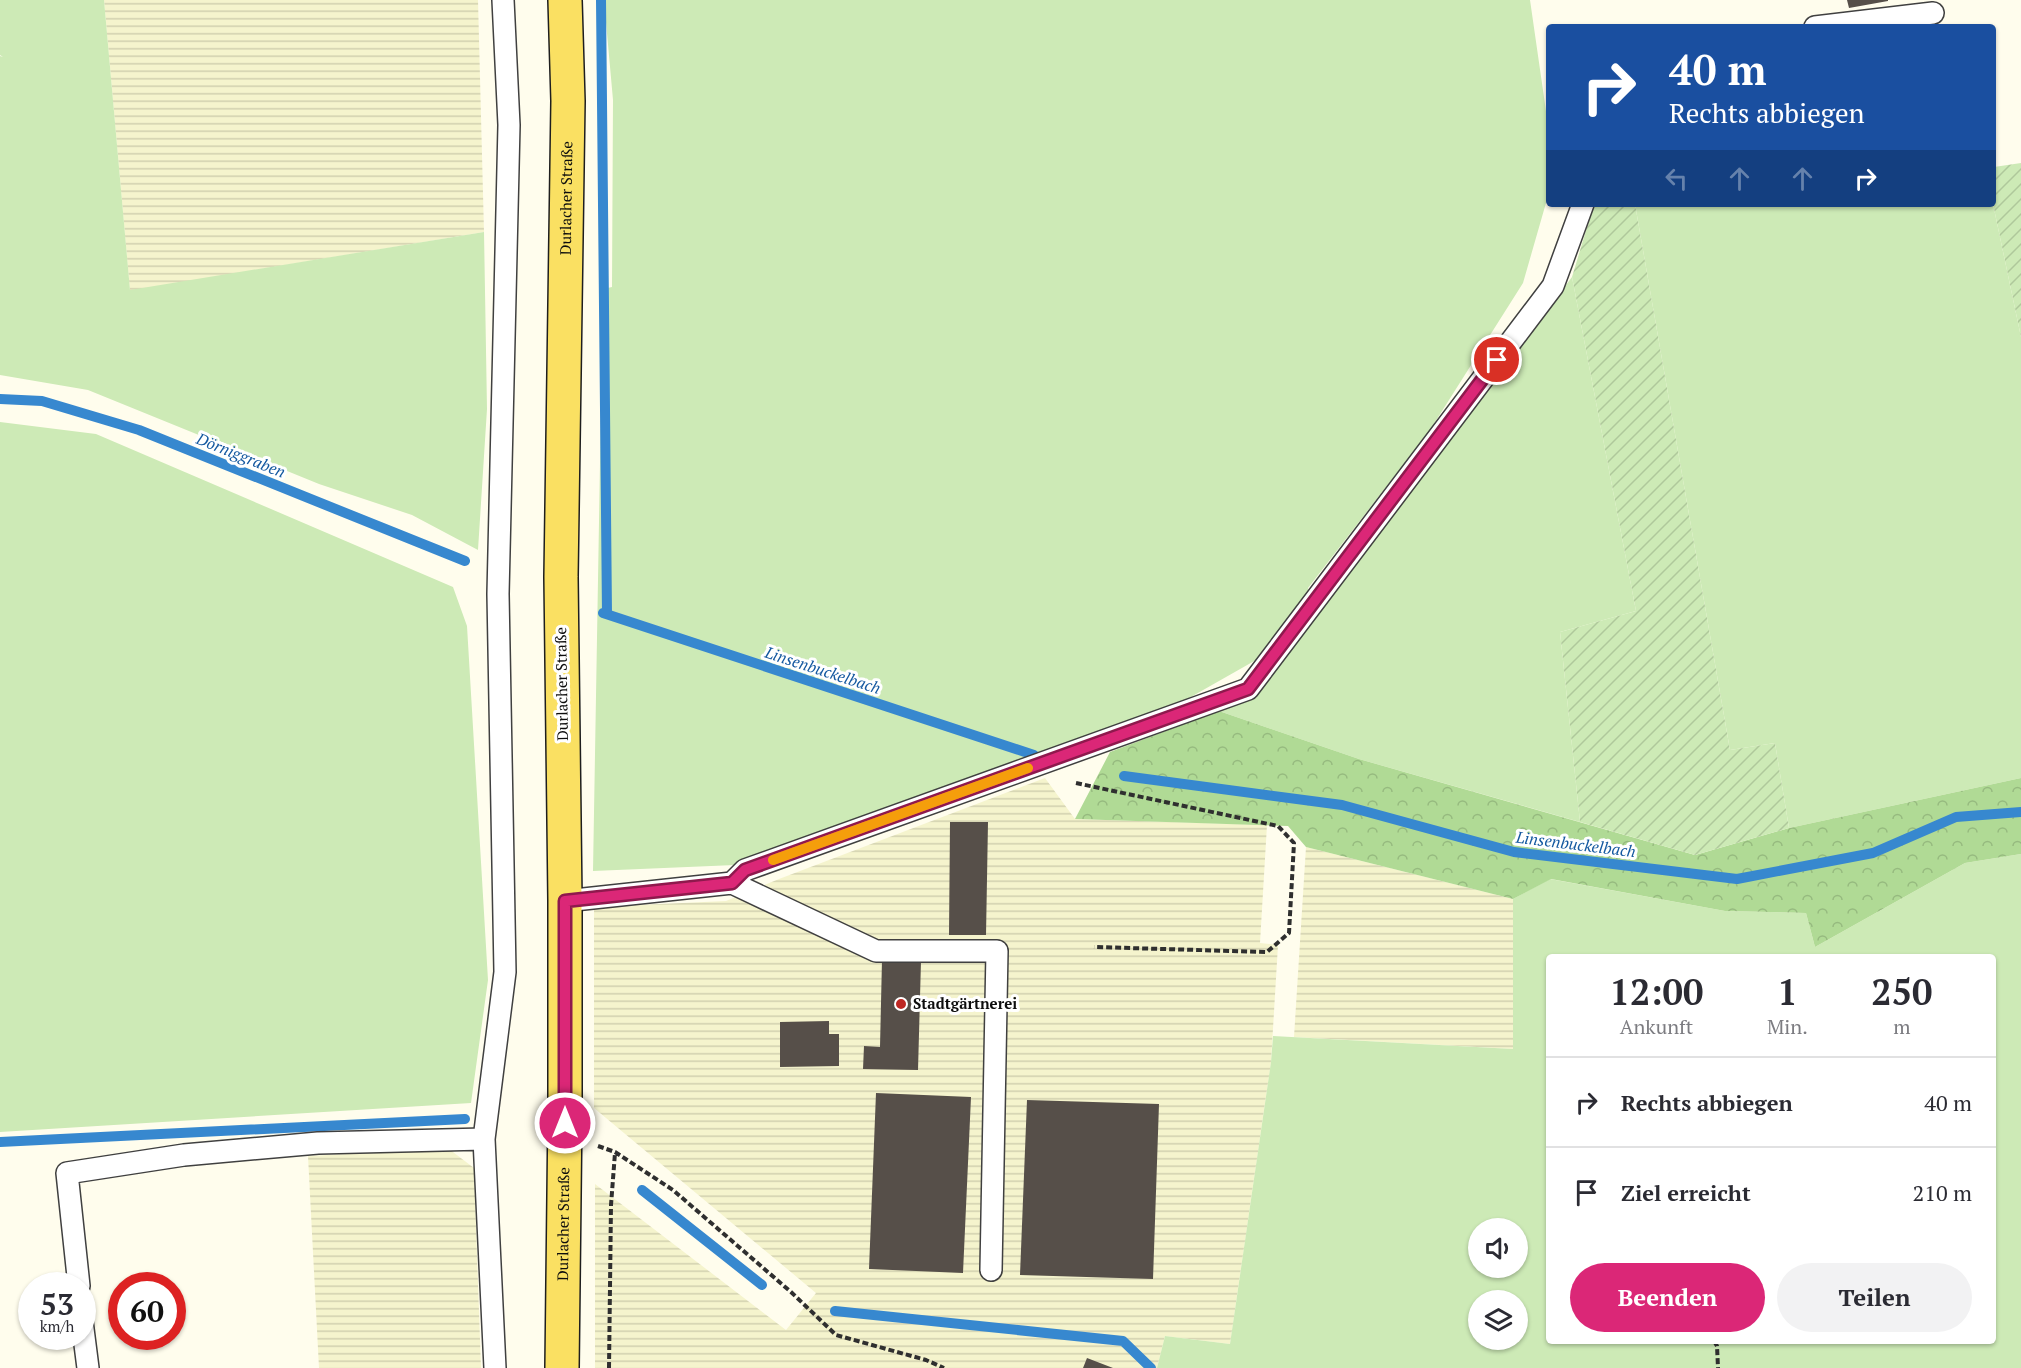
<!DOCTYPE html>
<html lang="de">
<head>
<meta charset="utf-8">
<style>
  body { margin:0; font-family:"PT Serif",serif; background:#f2f2f3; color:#2b2b33; height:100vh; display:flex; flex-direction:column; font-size:22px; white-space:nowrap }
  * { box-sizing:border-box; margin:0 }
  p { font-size:20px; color:#7c7c81 }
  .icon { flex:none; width:33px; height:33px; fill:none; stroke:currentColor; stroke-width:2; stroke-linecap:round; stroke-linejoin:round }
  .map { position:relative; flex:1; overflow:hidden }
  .details { position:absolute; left:1546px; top:954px; width:450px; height:390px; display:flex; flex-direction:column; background:#fff; border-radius:6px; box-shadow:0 2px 4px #0004 }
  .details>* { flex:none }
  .banner { position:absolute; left:1546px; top:24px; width:450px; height:183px; border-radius:6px; box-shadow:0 2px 4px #0004; background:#1a4fa0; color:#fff; overflow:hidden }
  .tools { position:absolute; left:1468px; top:1218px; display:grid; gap:12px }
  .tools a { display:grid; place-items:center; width:60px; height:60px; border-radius:50%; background:#fff; box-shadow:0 2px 4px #0004; font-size:30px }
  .speed { position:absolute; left:18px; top:1272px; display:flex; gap:12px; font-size:30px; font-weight:700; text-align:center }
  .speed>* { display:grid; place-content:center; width:78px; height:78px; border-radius:50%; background:#fff; box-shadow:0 2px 4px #0004; line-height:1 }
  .speed small { font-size:15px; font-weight:400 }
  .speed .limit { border:9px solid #d22; background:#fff; color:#111 }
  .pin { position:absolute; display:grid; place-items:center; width:51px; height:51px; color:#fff; margin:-26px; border:3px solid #fff; border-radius:50%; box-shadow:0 2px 6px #0007 }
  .me { position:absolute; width:66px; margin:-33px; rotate:0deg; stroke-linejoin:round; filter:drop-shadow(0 0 4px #0008) }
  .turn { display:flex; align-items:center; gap:21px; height:126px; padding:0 24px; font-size:27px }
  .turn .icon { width:78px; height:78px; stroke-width:2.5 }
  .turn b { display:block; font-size:42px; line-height:51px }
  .lanes { display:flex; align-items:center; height:57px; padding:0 24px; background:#0003; justify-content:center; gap:30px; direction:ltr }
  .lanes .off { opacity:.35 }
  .eta { display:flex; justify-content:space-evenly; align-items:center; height:102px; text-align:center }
  .eta b { font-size:36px; font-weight:800; line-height:42px }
  .action { display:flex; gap:12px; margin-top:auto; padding:12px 24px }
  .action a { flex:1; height:69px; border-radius:36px; background:#db2777; color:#fff; font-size:24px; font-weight:800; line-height:69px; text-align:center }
  .action a+a { background:#f2f2f3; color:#2b2b33 }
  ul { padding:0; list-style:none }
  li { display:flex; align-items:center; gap:18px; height:90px; padding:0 24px; border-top:2px solid #e1e1e2 }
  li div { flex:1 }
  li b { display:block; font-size:22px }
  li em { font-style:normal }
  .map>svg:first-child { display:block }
  .farmland { fill:url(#farmland-rules) }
  .grass { fill:#cdeab6; fill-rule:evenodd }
  .forest { fill:url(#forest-crowns) }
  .garden { fill:url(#garden-furrows) }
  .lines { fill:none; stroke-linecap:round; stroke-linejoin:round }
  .stream { stroke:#3788cf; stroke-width:10 }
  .building { fill:#564f49 }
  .service-casing { stroke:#404040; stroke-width:24 }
  .primary-casing { stroke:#1e1e1e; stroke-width:36 }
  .path { stroke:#2f2f2f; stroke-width:4; stroke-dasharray:6 3; stroke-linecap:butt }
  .service { stroke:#fff; stroke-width:21 }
  .primary { stroke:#fae062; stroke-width:33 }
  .route-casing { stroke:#8e194d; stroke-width:15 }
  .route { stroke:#db2777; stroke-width:10 }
  .slow { stroke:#f59e0b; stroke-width:10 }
  .poi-dot { fill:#be2723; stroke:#fff; stroke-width:2 }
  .labels { text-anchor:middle; stroke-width:6; stroke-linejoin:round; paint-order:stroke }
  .street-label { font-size:15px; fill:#0d0d0d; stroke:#fff }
  .poi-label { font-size:15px; font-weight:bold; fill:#0d0d0d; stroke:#fff; text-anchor:start }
  .water-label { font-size:16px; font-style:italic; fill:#1559a0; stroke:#fff }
</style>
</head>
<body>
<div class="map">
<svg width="2021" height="1368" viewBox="0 0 2021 1368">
  <defs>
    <pattern id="farmland-rules" width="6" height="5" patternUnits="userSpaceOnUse" patternTransform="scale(1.5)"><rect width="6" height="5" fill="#f5f4cd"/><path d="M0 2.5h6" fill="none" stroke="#d1d0af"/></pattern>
    <pattern id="forest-crowns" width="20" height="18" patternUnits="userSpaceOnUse" patternTransform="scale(1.5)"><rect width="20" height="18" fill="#b0da95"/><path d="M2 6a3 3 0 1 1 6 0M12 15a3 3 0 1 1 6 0" fill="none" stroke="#96ba7f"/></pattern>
    <pattern id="garden-furrows" width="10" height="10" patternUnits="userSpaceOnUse" patternTransform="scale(1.5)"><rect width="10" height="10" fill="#cdeab6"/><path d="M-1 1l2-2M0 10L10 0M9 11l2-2" fill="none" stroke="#afc89b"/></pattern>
  </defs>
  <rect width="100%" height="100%" fill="#fffded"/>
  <!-- farmland -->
  <path class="farmland" d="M104,0h374l6,232 -354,59z
    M1045,778l30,41 192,6 -7,118 18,2 -7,117 -41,282 -65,-8 -8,32h-562v-184l191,146 30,-37 -222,-185v-201l132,-6 53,-22z
    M1306,847l207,52v150l-219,-12z
    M449,1149l25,19 7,200h-162l-11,-212z"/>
  <!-- grass -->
  <path class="grass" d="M0,0h104l26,290 354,-58 3,177 -9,141 -66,-35 -93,-31 -231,-94 -88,-15v-319l3,1 -3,-2z
    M604,0h926l19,132 1,57 -27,94 -93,147 -122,158 1,6 -53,66 -74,42 -447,163 -142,6 10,-582 9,-2 1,-187z
    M1635,204h358l28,133v441l-232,50 -14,-85 -45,7z
    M1572,277l64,334 -76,21 20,190 -221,-63 -140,-48 37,-15z
    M0,422l96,12 357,153 14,39 21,354 -17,123 -471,29z
    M2021,854v514h-864l8,-32 65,8 41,-282 2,-26 240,13v-150l37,-20 175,32 81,2 9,34 150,-84zM1550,957h444v384h-444zM1479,1228h39v40h-39zM1479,1300h39v40h-39z"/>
  <!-- forest -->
  <path class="forest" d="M1219,711l140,48 336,96 94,-27 232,-50v76l-56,9 -150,84 -9,-34 -81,-2 -174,-32 -38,20 -207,-52 -18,-21 -213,-7 35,-67z"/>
  <!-- garden -->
  <path class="garden" d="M2021,163v174l-28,-133 1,-37z
    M1594,204h41l95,546 45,-7 14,85 -94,27 -115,-33 -20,-190 76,-21 -64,-334z"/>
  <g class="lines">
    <!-- stream -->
    <path class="stream" d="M601,0l6,614
      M0,399l42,2 97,29 326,131
      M603,613l431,142
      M1124,776l218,29 172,47 223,27 136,-26 83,-36 65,-5
      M0,1142l465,-23
      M642,1190l120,95
      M835,1311l288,30 28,27"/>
  </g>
  <!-- building -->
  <path class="building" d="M1847,0h41v1l-39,7z
    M950,822h38l-2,113h-37z
    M882,960l39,1 -3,109 -55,-1 1,-23 16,1z
    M829,1021v13h10v32l-59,1v-45z
    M876,1093l95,4 -8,176 -94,-4z
    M1027,1100l132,4 -6,175 -133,-4z
    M1087,1358l26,10h-30z"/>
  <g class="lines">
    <defs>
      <path id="service" d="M1815,27l118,-14
        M732,883l144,68h121l-6,319
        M565,901l167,-18 13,-13 503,-181 305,-403 30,-82
        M79,1286l-12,-113 117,-18 134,-12 166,-4
        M82,1321l6,47
        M495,1368l-11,-229 21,-167 -7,-378 11,-469 -6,-125"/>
      <g id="primary">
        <path id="s1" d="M562,1368l3,-258v-209l-4,-324 7,-476 -3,-101"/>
      </g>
    </defs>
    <!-- service casing -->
    <use href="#service" class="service-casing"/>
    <!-- primary casing -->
    <use href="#primary" class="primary-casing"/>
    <!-- path -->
    <path class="path" d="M1076,783l202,43 16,17 -5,90 -22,19 -173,-5
      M598,1146l17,6 58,38 118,102 45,43 90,25 18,8
      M1714,1341l3,5 1,22
      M609,1368l2,-163 4,-52"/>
    <!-- service -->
    <use href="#service" class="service"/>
    <!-- primary -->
    <use href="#primary" class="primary"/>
  </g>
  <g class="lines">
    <defs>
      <path id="route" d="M565,1123v-222l167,-18 13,-13 503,-181 249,-329"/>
    </defs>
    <!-- route casing -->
    <use href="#route" class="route-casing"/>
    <!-- route -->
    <use href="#route" class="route"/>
    <!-- slow -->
    <path class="slow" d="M773,860l255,-92"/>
  </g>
  <!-- markers -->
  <circle class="poi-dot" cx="901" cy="1004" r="6"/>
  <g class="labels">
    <!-- street labels -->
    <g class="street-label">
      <text dy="5" stroke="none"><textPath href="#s1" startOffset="1170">Durlacher Straße</textPath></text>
      <text transform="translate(562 684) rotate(-91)" y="5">Durlacher Straße</text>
      <text dy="5" stroke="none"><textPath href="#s1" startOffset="144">Durlacher Straße</textPath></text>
    </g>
    <!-- poi labels -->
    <g class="poi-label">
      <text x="913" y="1009">Stadtgärtnerei</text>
    </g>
    <!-- water labels -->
    <g class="water-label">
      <text transform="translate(241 455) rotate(22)" y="6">Dörniggraben</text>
      <text transform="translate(823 670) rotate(18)" y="6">Linsenbuckelbach</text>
      <text transform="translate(1576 844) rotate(7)" y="6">Linsenbuckelbach</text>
    </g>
  </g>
</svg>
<div class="tools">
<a><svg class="icon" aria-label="sound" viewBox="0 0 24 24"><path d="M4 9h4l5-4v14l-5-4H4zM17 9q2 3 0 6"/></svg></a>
<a><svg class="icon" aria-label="layers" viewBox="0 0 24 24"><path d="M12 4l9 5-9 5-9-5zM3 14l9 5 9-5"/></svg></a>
</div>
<div class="speed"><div>53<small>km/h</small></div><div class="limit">60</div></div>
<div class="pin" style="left:1497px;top:360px;background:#d93025"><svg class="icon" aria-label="arrive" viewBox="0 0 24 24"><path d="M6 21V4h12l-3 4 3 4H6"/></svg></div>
<svg class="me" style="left:565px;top:1123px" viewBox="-20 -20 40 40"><circle r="17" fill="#db2777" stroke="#fff" stroke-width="3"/><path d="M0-11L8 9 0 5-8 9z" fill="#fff"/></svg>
<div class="banner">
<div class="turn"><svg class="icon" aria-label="right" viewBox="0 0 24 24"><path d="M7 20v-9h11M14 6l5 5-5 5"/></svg><div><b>40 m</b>Rechts abbiegen</div></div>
<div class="lanes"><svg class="icon off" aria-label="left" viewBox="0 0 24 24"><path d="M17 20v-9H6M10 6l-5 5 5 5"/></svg><svg class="icon off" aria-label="ahead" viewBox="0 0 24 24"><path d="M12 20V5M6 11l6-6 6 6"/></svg><svg class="icon off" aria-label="ahead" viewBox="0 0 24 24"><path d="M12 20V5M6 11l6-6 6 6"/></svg><svg class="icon" aria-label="right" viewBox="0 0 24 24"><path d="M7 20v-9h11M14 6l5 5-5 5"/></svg></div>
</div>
<section class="details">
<div class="eta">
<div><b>12:00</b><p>Ankunft</p></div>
<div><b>1</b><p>Min.</p></div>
<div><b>250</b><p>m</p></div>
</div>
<ul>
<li><svg class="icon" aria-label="right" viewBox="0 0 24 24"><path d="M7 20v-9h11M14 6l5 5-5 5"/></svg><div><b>Rechts abbiegen</b></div><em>40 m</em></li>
<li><svg class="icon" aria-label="arrive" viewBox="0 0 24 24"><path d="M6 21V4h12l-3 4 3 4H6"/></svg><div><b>Ziel erreicht</b></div><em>210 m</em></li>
</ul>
<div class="action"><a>Beenden</a><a>Teilen</a></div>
</section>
</div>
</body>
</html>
